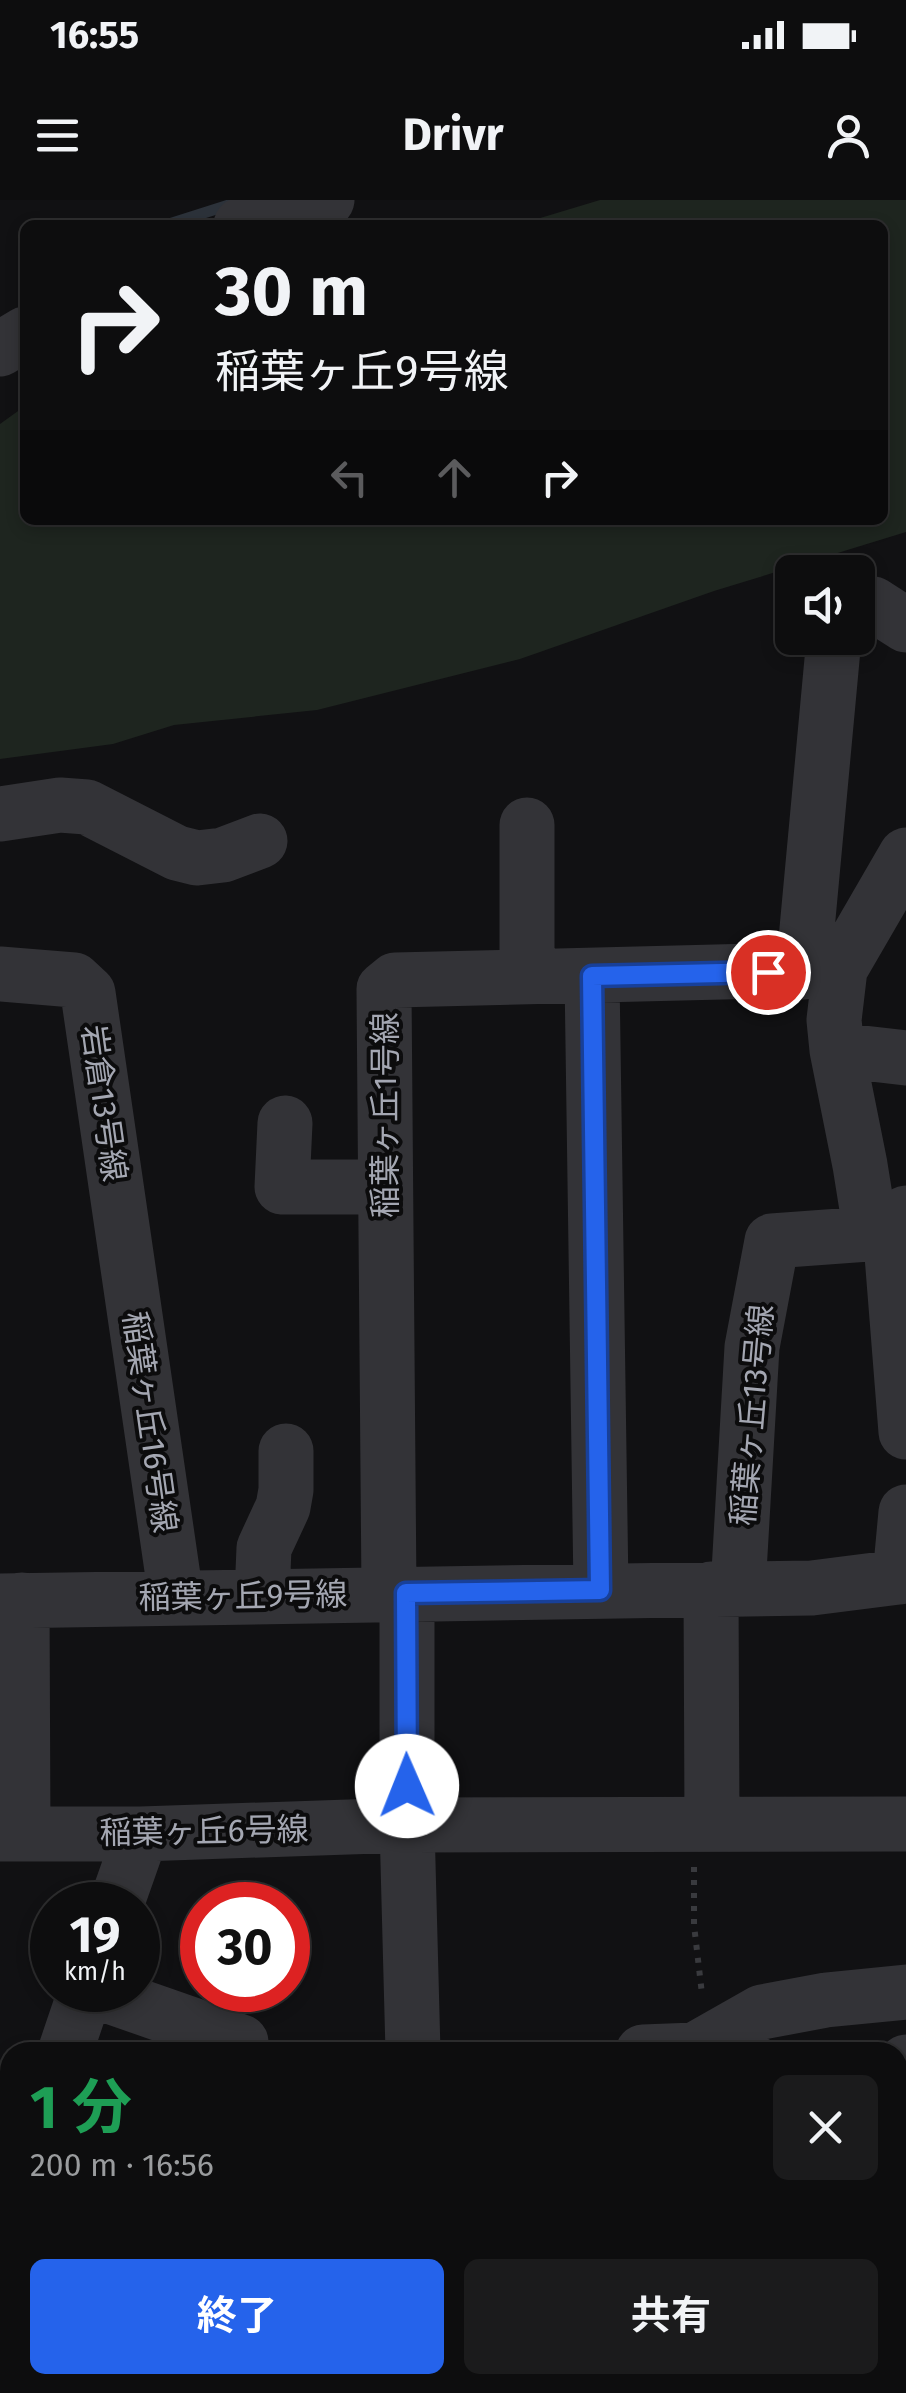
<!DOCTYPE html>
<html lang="ja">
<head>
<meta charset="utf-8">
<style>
  body { margin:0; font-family:"Fira Sans","Noto Sans JP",sans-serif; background:#1b1b1c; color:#f1f3f6; height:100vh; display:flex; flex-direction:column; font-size:38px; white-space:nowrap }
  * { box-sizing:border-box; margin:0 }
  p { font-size:32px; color:#9a9c9e }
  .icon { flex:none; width:55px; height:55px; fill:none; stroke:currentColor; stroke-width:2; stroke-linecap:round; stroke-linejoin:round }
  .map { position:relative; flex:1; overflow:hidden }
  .panel { position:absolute; left:0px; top:1842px; width:908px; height:352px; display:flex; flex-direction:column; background:#0d0d0e; border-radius:30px 30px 0 0; box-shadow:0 5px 15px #0003,0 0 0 2px #2d2d2e }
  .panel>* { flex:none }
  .top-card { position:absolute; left:20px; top:20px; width:868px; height:305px; border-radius:15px; box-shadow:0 5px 15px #0003,0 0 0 2px #2d2d2e; background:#0d0d0e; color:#f1f3f6; overflow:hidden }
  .tools { position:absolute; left:775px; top:355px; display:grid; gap:20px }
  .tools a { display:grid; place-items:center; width:100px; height:100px; border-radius:15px; background:#0d0d0e; box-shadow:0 5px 15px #0003,0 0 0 2px #2d2d2e; font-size:50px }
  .speed { position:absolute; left:30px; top:1682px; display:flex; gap:20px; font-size:50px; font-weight:700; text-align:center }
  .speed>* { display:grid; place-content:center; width:130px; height:130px; border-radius:50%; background:#0d0d0e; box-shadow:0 5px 15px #0003,0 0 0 2px #2d2d2e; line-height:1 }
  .speed small { font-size:25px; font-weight:400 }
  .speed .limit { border:15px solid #d22; background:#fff; color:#111 }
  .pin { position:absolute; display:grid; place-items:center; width:85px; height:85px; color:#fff; margin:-42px; border:5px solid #fff; border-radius:50%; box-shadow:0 2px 10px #0007 }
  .me { position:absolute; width:110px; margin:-55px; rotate:359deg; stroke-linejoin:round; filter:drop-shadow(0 0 8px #0008) }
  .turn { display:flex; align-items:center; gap:35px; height:210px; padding:0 30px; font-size:45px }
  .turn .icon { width:130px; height:130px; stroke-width:2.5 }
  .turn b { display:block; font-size:70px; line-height:85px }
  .lanes { display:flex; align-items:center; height:95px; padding:0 30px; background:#0003; justify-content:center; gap:50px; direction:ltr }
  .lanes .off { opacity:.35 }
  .round { display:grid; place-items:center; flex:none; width:105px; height:105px; border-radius:15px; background:#1b1b1c }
  .headline { display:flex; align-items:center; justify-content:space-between; height:170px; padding:0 30px }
  h1 { font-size:60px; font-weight:700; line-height:75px; color:#1e9e55 }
  .cta { display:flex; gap:20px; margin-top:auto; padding:20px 30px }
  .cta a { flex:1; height:115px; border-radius:15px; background:#2563eb; color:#fff; font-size:40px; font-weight:700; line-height:115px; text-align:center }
  .cta a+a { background:#1b1b1c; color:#f1f3f6 }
  .status { display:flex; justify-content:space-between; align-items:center; height:70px; padding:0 50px; background:#0d0d0e; direction:ltr }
  .status svg { height:28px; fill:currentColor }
  header { display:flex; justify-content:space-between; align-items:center; height:130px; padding:0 30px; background:#0d0d0e; font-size:45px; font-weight:700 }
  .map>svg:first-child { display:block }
  .green { fill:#1e251f }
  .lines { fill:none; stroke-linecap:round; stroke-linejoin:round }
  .stream { stroke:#2c323a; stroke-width:11 }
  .path { stroke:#393a3e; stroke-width:6; stroke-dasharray:5 8; stroke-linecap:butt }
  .minor { stroke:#333337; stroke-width:55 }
  .route-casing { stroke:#184099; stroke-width:25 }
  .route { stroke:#2563eb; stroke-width:18 }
  .labels { text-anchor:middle; stroke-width:8; stroke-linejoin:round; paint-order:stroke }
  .street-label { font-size:32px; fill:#a4a7b2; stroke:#0c0c0d }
</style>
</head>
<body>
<div class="status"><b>16:55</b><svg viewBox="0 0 49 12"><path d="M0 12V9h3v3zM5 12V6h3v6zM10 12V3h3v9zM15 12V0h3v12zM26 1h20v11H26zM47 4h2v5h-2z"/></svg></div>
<header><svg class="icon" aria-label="menu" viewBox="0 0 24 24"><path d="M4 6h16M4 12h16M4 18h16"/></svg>Drivr<svg class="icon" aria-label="person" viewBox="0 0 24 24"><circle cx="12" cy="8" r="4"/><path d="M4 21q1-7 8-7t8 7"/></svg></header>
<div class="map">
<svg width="906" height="2193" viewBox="0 0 906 2193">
  <rect width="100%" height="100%" fill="#111113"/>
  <!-- green -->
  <path class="green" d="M600,0h306v332l-192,59 -194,68 -203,51 -143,15 -61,19 -113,15v-335l25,-18v114h857v-295h-365z"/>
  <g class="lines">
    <!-- stream -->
    <path class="stream" d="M166,25l69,-22"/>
    <!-- path -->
    <path class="path" d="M694,1667v58l8,69"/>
    <!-- minor -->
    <path class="minor" d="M241,25l86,-25
      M0,149l25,-15
      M858,416l15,-12 33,21
      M0,614l60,-9 27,2 90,46 20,5 26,-3 37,-14
      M527,625v152
      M840,769l-6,51 3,30 69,8
      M803,772l31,-334
      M0,774l74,6 14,13 88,604
      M592,776l9,614
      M837,850l23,115 8,50 14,11 24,-13
      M285,923l-3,64h103
      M900,1377l6,-65
      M711,1389l1,235
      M738,1389l14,-242 20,-106 96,-7 14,-8 10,29 14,177
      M389,1393l-5,-604 11,-9 445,-11 66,-114
      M407,1393v232l6,227
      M262,1395l2,-47 19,-41 3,-17v-39
      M22,1400l1,234
      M0,1401l812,-13 94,-12
      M0,1634h141l266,-9 499,-1
      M116,1705l25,-71
      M92,1790l149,52
      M65,1852l21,-62
      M643,1852l52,-2 67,-38 64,-12 80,-8
      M903,1872l3,-10
      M0,1931l10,-1
      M0,2036l10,-28
      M0,2156l3,37
      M405,2185l7,8
      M870,2185l1,8
      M89,2193l26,-4 7,-4
      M569,2193l52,-8"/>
  </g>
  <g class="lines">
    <defs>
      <path id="route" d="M407,1586l-1,-193 194,-3 -8,-614 176,-4"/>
    </defs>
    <!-- route casing -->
    <use href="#route" class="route-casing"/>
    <!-- route -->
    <use href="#route" class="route"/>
  </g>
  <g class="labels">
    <!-- street labels -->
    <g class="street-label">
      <text transform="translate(104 903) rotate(82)" y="11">岩倉13号線</text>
      <text transform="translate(385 915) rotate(-90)" y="11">稲葉ヶ丘1号線</text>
      <text transform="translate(752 1215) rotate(-85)" y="11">稲葉ヶ丘13号線</text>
      <text transform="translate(150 1222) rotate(82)" y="11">稲葉ヶ丘16号線</text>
      <text transform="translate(243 1396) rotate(-1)" y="11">稲葉ヶ丘9号線</text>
      <text transform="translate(204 1631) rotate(-1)" y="11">稲葉ヶ丘6号線</text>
    </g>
  </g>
</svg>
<div class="tools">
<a><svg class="icon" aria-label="sound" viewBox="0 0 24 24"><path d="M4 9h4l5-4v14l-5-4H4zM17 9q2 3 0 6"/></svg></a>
</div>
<div class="speed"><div>19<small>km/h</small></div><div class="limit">30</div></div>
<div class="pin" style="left:768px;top:772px;background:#d93025"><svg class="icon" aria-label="arrive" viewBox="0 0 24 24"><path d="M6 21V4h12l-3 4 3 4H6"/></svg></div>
<svg class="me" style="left:407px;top:1586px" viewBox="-20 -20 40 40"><circle r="19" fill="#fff"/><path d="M0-13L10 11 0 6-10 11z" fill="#2563eb"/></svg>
<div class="top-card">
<div class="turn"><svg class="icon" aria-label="right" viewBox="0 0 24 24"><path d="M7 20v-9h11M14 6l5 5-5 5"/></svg><div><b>30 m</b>稲葉ヶ丘9号線</div></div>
<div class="lanes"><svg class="icon off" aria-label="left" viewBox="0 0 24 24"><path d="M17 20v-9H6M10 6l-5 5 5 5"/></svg><svg class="icon off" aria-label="ahead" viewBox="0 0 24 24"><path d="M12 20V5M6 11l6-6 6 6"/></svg><svg class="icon" aria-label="right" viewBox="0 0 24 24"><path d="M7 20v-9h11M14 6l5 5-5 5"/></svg></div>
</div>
<section class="panel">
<div class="headline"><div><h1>1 分</h1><p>200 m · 16:56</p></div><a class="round"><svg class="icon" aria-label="close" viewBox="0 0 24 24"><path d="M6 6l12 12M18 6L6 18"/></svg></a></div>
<div class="cta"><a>終了</a><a>共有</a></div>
</section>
</div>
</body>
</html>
